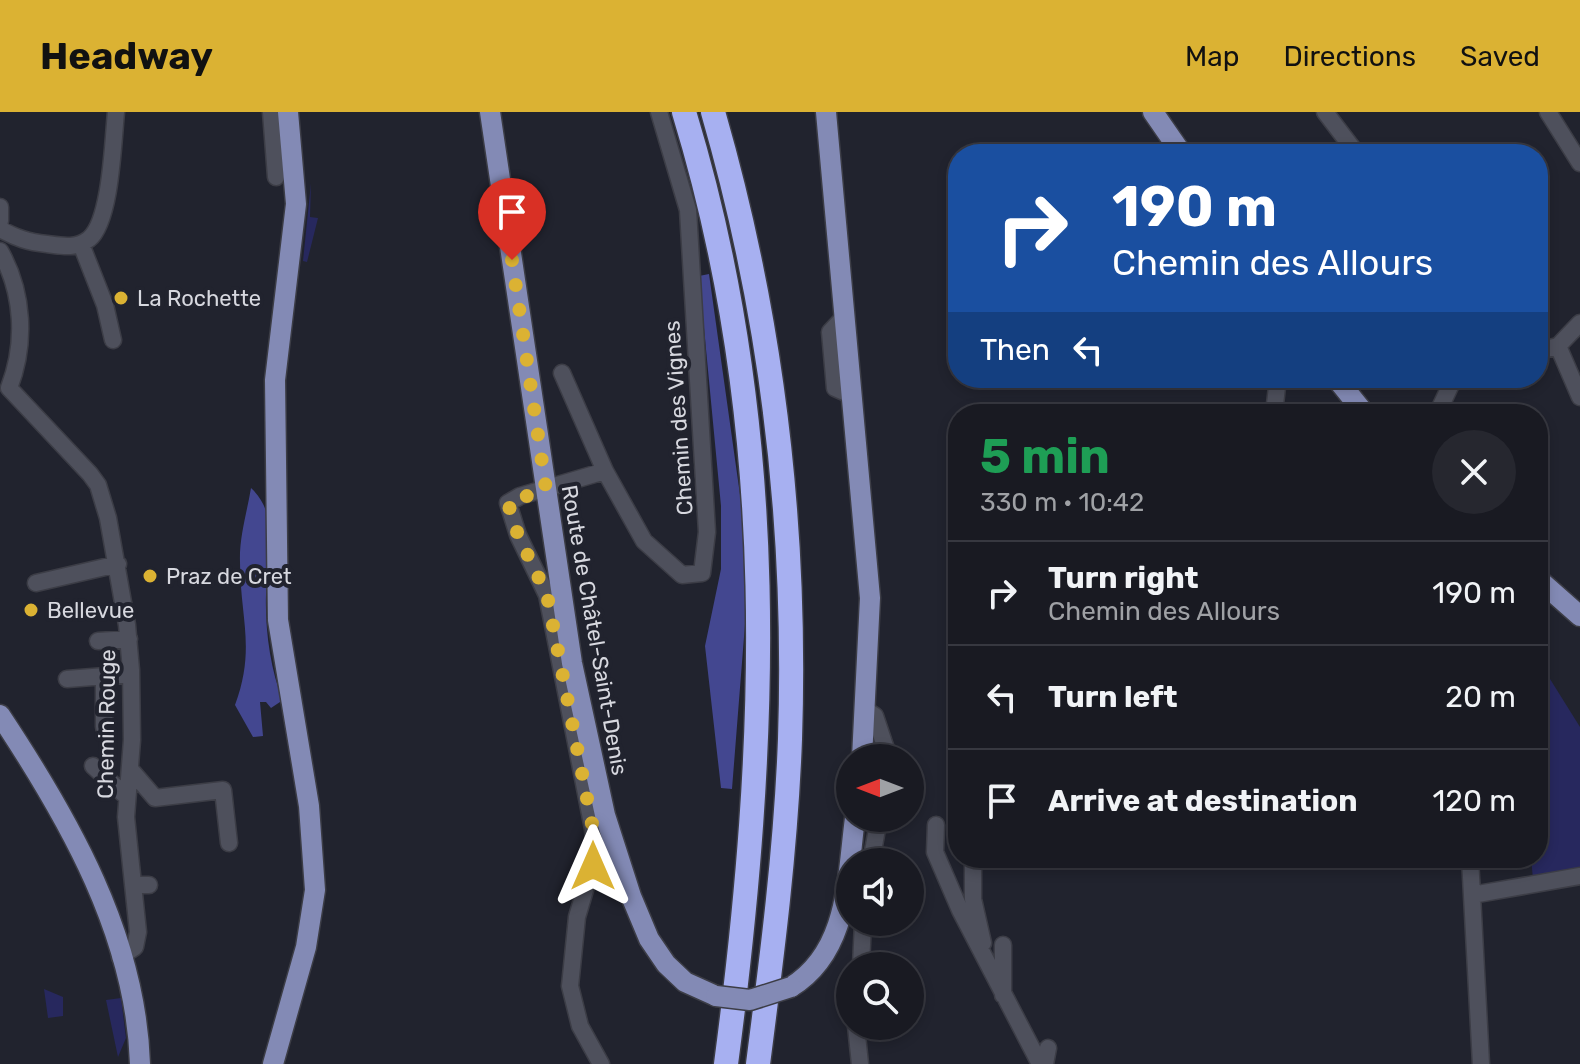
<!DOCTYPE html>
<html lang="en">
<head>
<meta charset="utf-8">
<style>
  body { margin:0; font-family:Rubik,sans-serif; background:#26272f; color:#f1f3f6; height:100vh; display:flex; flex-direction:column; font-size:30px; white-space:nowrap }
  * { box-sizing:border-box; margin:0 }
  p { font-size:26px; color:#9fa1a5 }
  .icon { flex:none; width:44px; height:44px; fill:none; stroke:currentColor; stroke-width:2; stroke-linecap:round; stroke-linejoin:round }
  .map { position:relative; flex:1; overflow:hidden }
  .drawer { position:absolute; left:948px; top:292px; width:600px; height:464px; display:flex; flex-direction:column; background:#191a22; border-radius:32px; box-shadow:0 4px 12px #0003,0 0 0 2px #373840 }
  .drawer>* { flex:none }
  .top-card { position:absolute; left:948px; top:32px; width:600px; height:244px; border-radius:32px; box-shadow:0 4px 12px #0003,0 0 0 2px #373840; background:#1a4fa0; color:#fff; overflow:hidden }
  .needle { width:52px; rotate:270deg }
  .fabs { position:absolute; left:836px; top:632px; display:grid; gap:16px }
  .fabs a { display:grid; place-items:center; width:88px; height:88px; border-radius:50%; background:#191a22; box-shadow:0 4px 12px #0003,0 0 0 2px #373840; font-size:40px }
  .pin { position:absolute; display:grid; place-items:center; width:68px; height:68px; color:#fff; margin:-82px -34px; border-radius:50% 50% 50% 0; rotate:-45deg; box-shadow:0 0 8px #0007 }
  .pin .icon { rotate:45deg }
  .me { position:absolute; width:88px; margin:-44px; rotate:0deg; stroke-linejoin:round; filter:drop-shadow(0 0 6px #0008) }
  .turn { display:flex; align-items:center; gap:28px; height:168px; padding:0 32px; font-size:36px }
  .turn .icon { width:104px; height:104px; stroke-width:2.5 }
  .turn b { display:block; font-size:56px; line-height:68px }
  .then { display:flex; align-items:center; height:76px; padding:0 32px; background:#0003; gap:16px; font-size:30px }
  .round { display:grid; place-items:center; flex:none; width:84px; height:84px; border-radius:42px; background:#26272f }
  .overview { display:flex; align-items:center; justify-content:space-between; height:136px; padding:0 32px }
  h1 { font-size:48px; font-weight:700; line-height:60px; color:#1e9e55 }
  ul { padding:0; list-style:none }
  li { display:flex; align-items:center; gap:24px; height:104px; padding:0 32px; border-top:2px solid #373840 }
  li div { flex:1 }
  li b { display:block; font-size:30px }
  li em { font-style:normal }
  header { display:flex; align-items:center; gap:48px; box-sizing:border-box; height:112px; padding:0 40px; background:#dbb233; color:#111 }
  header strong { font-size:38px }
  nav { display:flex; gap:44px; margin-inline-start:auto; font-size:28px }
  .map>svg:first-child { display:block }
  .green { fill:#27285e }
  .forest { fill:#434790 }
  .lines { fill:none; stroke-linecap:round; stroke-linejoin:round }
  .minor-casing { stroke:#3c3d46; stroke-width:19 }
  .major-casing { stroke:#3c3d46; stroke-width:23 }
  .highway-casing { stroke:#3c3d46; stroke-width:27 }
  .minor { stroke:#4e505c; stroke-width:16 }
  .major { stroke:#838ab5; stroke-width:20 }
  .highway { stroke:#a7b0f1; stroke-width:24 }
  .major-bridge-casing { stroke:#3c3d46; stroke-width:23; stroke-linecap:butt }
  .major-bridge { stroke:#838ab5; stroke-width:20 }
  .route { stroke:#dbb233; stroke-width:14; stroke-dasharray:0 25.2 }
  .poi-dot { fill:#dbb233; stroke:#21232e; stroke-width:3 }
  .labels { text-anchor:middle; stroke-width:8; stroke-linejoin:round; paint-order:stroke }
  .poi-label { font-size:22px; fill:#d7d8df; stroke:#21232e; text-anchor:start }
  .street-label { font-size:22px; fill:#d7d8df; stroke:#21232e }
</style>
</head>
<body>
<header>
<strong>Headway</strong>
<nav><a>Map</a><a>Directions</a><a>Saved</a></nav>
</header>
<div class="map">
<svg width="1580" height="952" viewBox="0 0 1580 952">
  <rect width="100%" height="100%" fill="#21232e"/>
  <!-- green -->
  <path class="green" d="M311,71l-1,34 8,1 -11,44 -4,-1z
    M1550,567l30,48v144l-47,8 -2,-21h7v-175z
    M44,877l19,8v19l-15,2z
    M121,886l5,40 -8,19 -12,-57z"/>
  <!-- forest -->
  <path class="forest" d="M709,162l32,228 6,97 -15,190 -11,-1 -16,-142 16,-77v-63l-22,-230z
    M251,376c30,28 16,69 15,107 -1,33 4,75 17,105l-12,8 -5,-6h-6l3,34 -10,1 -18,-32c21,-57 5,-87 5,-143 -1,-24 7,-50 11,-74z"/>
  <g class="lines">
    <defs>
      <path id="minor" d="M271,0l5,65
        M1325,0l32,42
        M1548,0l32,51
        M0,95v14
        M0,117c16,9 28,13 47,15 15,2 29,5 42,-5 22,-18 24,-98 27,-127
        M81,132l24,61 8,35
        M0,139c24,42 26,93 9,137l81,86 8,11 10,33 19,107 4,45 1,70 -6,77 12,115 -3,15 -15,10
        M845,204l-15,16 5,56 18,8
        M1558,234l22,51
        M1538,239l20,-5 22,-23
        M562,261l43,98
        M1274,301l4,-35
        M1437,302l17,-36
        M36,471l82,-19
        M98,529l31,-2
        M104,564v51
        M67,567l64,-5
        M866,598l9,6 14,42
        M93,654l34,31
        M130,657l25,29 68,-8 6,53
        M936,713l-1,27 25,58 80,154
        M973,746v41l10,44
        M1470,746l11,206
        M871,750l8,-44
        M133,773h16
        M1472,783l108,-19
        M861,854l2,-44
        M1003,883v-50
        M856,914l4,38
        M601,952l-21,-38 -10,-40 7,-69 18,-61 -2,-27 -46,-234 -29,-60 -10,-32 12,-7 85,-25 39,70 38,34 20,-2 5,-41 -19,-322 -29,-98
        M1045,952l3,-16"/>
      <path id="major" d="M490,0l82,551 33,152 26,81 18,43 17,25 19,18 31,14
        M826,0l44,486 -8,160
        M1153,0l29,42
        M1336,266l29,36
        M1538,467l42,37
        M0,603c69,104 136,221 140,349
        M791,875c58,-36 56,-109 64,-169
        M273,952l33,-117 9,-57 -6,-84 -31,-186 -3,-240 21,-176 -8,-92"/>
      <path id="highway" d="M684,0c97,318 85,627 42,952
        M713,0c59,204 84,415 77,627 -4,109 -18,217 -32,325"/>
    </defs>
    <!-- minor casing -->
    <use href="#minor" class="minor-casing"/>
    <!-- major casing -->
    <use href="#major" class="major-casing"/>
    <!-- highway casing -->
    <use href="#highway" class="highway-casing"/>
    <!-- minor -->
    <use href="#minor" class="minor"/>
    <!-- major -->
    <use href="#major" class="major"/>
    <!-- highway -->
    <use href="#highway" class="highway"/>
    <defs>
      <path id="major-bridge" d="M716,884l34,4 41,-13"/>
    </defs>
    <!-- major-bridge casing -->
    <use href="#major-bridge" class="major-bridge-casing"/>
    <!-- major-bridge -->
    <use href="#major-bridge" class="major-bridge"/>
  </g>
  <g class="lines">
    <!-- route -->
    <path class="route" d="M512,148l34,229 -38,14 10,32 29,60 46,234v37"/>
  </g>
  <!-- markers -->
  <g class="poi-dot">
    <circle cx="121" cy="186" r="8"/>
    <circle cx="150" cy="464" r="8"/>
    <circle cx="31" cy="498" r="8"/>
  </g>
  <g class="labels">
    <!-- poi labels -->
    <g class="poi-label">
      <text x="137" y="194">La Rochette</text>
      <text x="166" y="472">Praz de Cret</text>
      <text x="47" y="506">Bellevue</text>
    </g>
    <!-- street labels -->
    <g class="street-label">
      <text transform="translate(678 306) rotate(-94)" y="8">Chemin des Vignes</text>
      <text transform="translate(595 518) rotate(80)" y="8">Route de Châtel-Saint-Denis</text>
      <text transform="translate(106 612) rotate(-89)" y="8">Chemin Rouge</text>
    </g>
  </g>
</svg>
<div class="fabs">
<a><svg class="needle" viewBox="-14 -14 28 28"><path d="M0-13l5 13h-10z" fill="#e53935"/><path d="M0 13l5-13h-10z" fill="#9fa1a5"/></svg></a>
<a><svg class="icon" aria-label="sound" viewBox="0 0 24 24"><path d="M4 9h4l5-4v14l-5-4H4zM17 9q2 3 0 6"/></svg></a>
<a><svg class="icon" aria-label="search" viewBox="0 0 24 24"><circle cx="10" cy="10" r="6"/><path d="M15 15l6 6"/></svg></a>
</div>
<div class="pin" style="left:512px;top:148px;background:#d93025"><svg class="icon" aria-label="arrive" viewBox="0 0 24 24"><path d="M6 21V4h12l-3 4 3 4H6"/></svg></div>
<svg class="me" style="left:593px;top:754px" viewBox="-20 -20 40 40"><path d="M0-17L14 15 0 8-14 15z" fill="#dbb233" stroke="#fff" stroke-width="4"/></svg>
<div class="top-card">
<div class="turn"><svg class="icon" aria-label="right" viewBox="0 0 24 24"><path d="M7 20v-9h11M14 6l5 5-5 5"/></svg><div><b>190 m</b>Chemin des Allours</div></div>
<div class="then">Then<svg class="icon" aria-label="left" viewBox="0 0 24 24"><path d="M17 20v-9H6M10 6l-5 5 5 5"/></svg></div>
</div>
<section class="drawer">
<div class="overview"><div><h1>5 min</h1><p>330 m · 10:42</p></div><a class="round"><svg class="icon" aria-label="close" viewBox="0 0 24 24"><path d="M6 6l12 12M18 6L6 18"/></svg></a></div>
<ul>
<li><svg class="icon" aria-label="right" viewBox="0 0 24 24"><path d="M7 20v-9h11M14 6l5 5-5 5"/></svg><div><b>Turn right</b><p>Chemin des Allours</p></div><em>190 m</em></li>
<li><svg class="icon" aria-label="left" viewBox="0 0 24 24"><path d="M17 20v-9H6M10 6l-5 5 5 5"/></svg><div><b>Turn left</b></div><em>20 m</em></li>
<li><svg class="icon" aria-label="arrive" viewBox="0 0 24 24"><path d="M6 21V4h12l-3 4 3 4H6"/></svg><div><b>Arrive at destination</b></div><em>120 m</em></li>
</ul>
</section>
</div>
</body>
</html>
